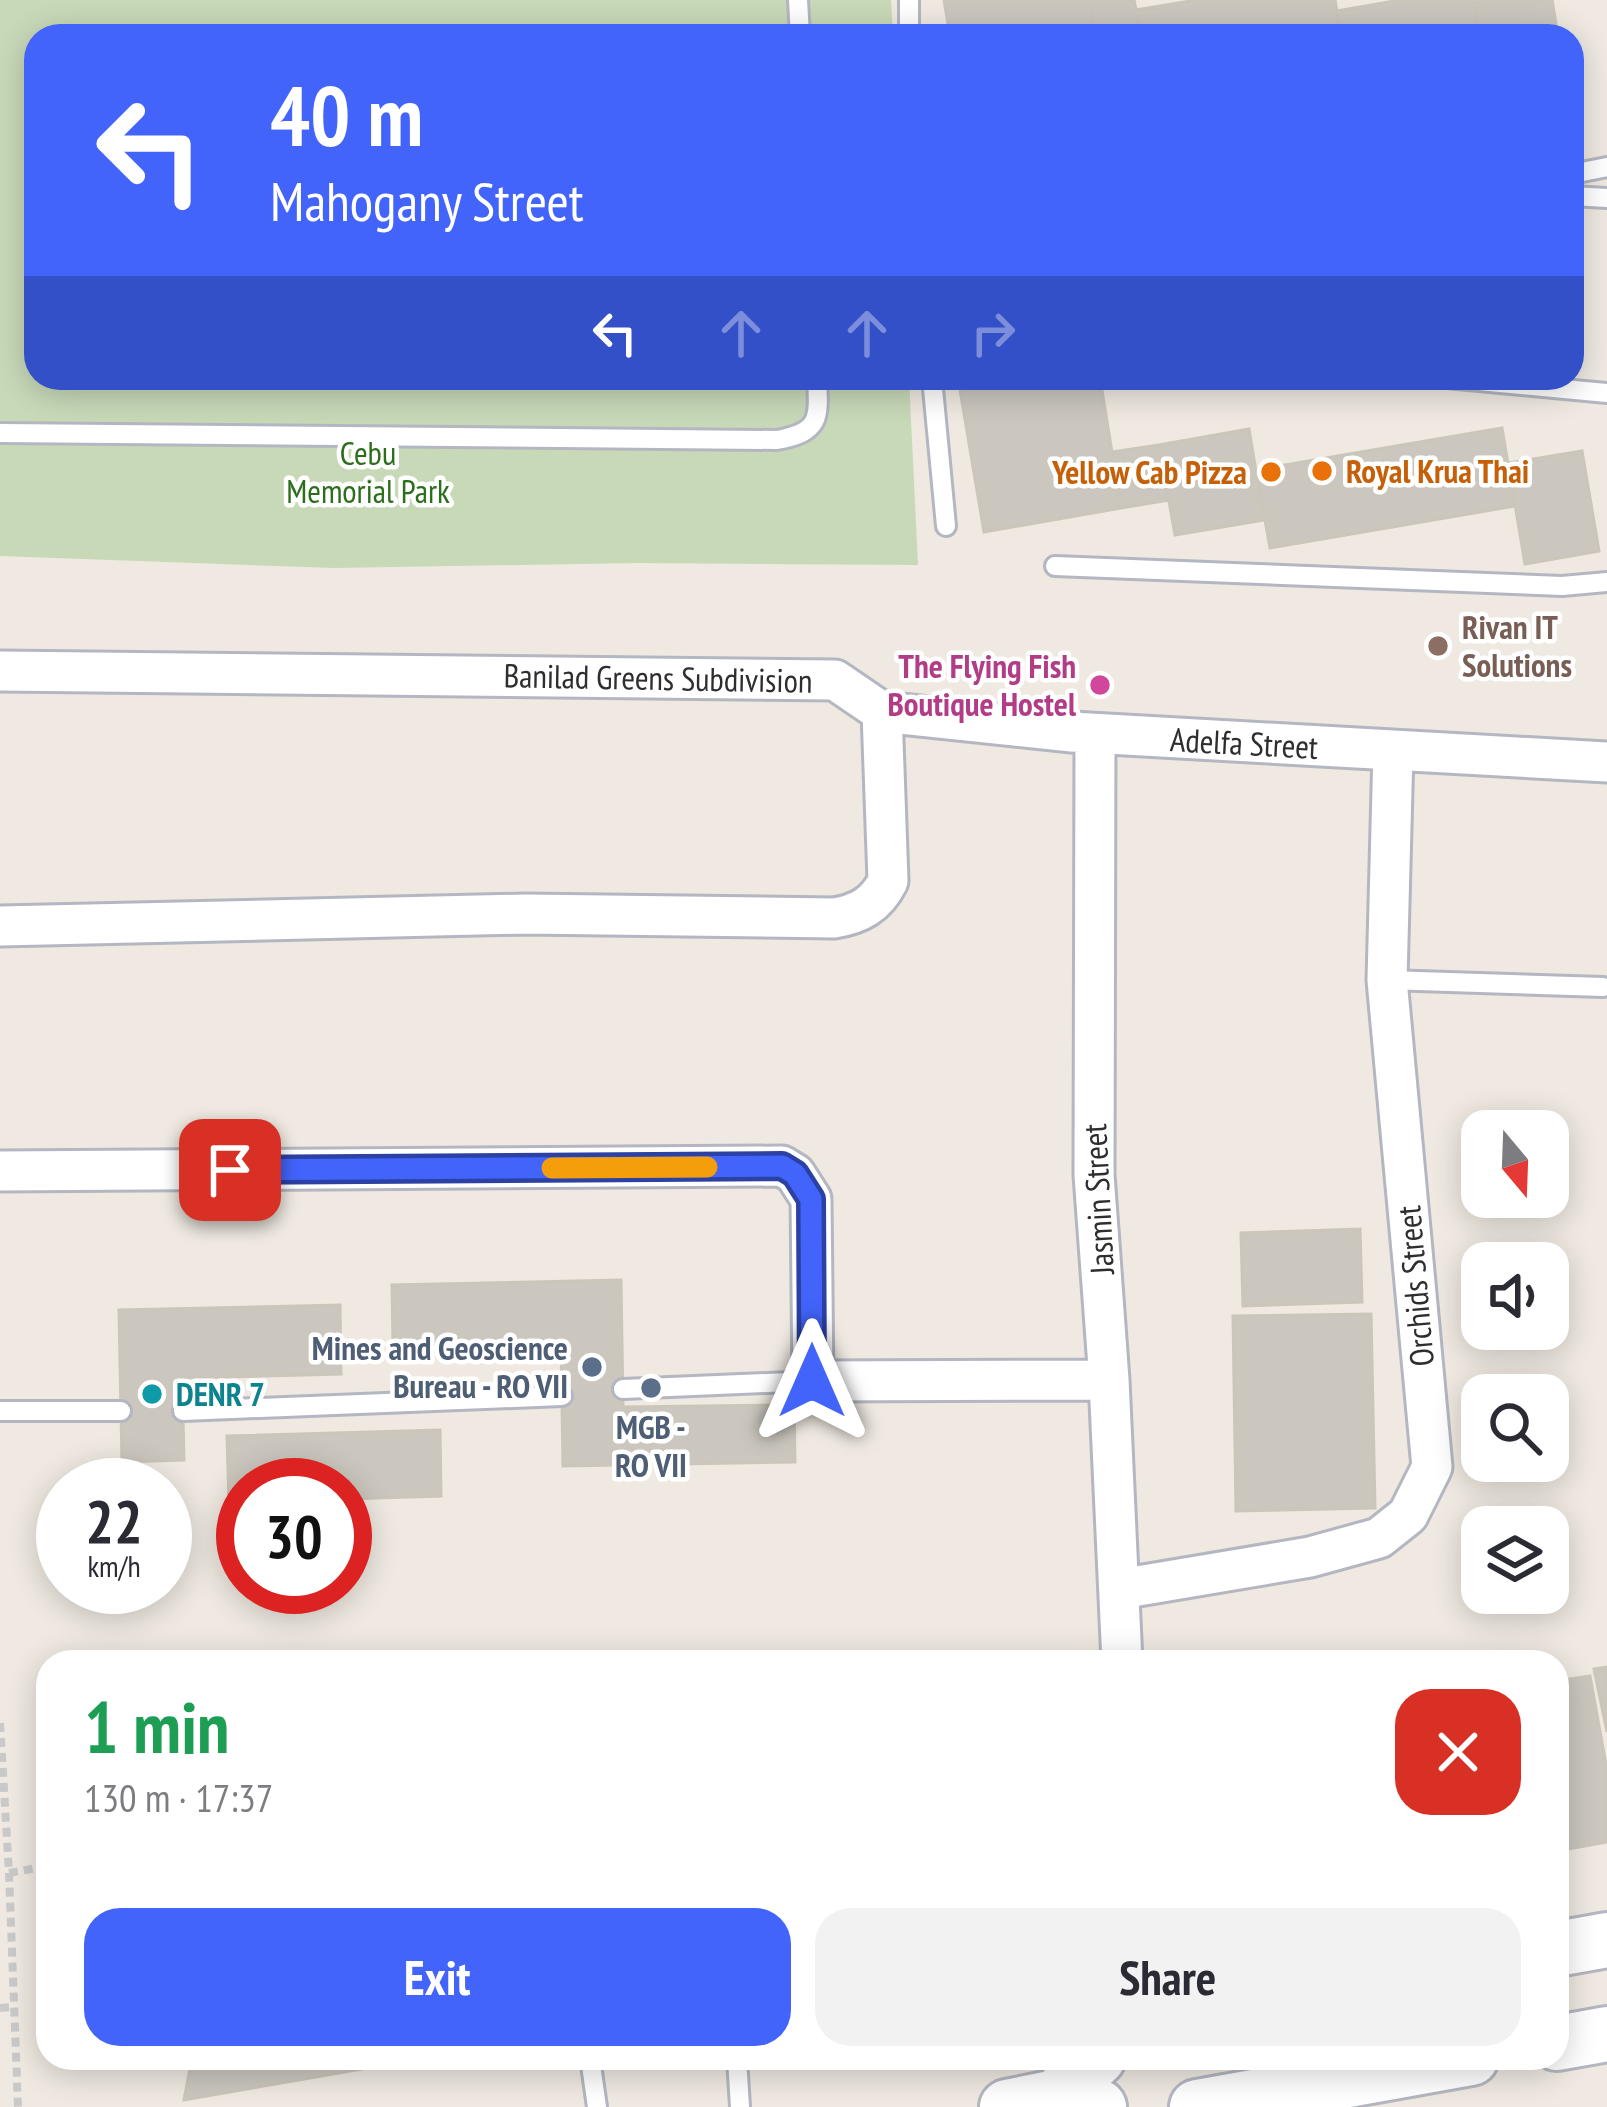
<!DOCTYPE html>
<html lang="en">
<head>
<meta charset="utf-8">
<style>
  body { margin:0; font-family:"PT Sans Narrow",sans-serif; background:#f2f2f3; color:#2b2b33; height:100vh; display:flex; flex-direction:column; font-size:45px; white-space:nowrap }
  * { box-sizing:border-box; margin:0 }
  p { font-size:39px; color:#7c7c81 }
  .icon { flex:none; width:66px; height:66px; fill:none; stroke:currentColor; stroke-width:2; stroke-linecap:round; stroke-linejoin:round }
  .map { position:relative; flex:1; overflow:hidden }
  .panel { position:absolute; left:36px; top:1650px; width:1533px; height:420px; display:flex; flex-direction:column; background:#fff; border-radius:36px; box-shadow:0 6px 30px #0003 }
  .panel>* { flex:none }
  .banner { position:absolute; left:24px; top:24px; width:1560px; height:366px; border-radius:36px; box-shadow:0 6px 30px #0003; background:#4264fb; color:#fff; overflow:hidden }
  .needle { width:78px; rotate:161deg }
  .buttons { position:absolute; left:1461px; top:1110px; display:grid; gap:24px }
  .buttons a { display:grid; place-items:center; width:108px; height:108px; border-radius:24px; background:#fff; box-shadow:0 6px 30px #0003; font-size:60px }
  .speed { position:absolute; left:36px; top:1458px; display:flex; gap:24px; font-size:60px; font-weight:700; text-align:center }
  .speed>* { display:grid; place-content:center; width:156px; height:156px; border-radius:50%; background:#fff; box-shadow:0 6px 30px #0003; line-height:1 }
  .speed small { font-size:30px; font-weight:400 }
  .speed .limit { border:18px solid #d22; background:#fff; color:#111 }
  .pin { position:absolute; display:grid; place-items:center; width:102px; height:102px; color:#fff; margin:-51px; border-radius:24px; box-shadow:0 6px 18px #0006 }
  .me { position:absolute; width:132px; margin:-66px; rotate:0deg; stroke-linejoin:round; filter:drop-shadow(0 0 9px #0008) }
  .turn { display:flex; align-items:center; gap:42px; height:252px; padding:0 48px; font-size:54px }
  .turn .icon { width:156px; height:156px; stroke-width:2.5 }
  .turn b { display:block; font-size:84px; line-height:102px }
  .lanes { display:flex; align-items:center; height:114px; padding:0 48px; background:#0003; justify-content:center; gap:60px; direction:ltr }
  .lanes .off { opacity:.35 }
  .round { display:grid; place-items:center; flex:none; width:126px; height:126px; border-radius:36px; background:#f2f2f3 }
  .headline { display:flex; align-items:center; justify-content:space-between; height:204px; padding:0 48px }
  h1 { font-size:72px; font-weight:700; line-height:90px; color:#1e9e55 }
  .action { display:flex; gap:24px; margin-top:auto; padding:24px 48px }
  .action a { flex:1; height:138px; border-radius:36px; background:#4264fb; color:#fff; font-size:48px; font-weight:700; line-height:138px; text-align:center }
  .action a+a { background:#f2f2f3; color:#2b2b33 }
  .map>svg:first-child { display:block }
  .cemetery { fill:#c8d9b8 }
  .building { fill:#cbc7bf; stroke:#cbc5ba; stroke-width:3 }
  .lines { fill:none; stroke-linecap:round; stroke-linejoin:round }
  .service-casing { stroke:#b4b7c1; stroke-width:24 }
  .minor-casing { stroke:#b4b7c1; stroke-width:45 }
  .secondary-casing { stroke:#b4b7c1; stroke-width:60 }
  .path { stroke:#c9c9c9; stroke-width:8; stroke-dasharray:9 6; stroke-linecap:butt }
  .service { stroke:#fff; stroke-width:18 }
  .minor { stroke:#fff; stroke-width:39 }
  .secondary { stroke:#fff; stroke-width:54 }
  .route-casing { stroke:#2b41a3; stroke-width:30 }
  .route { stroke:#4264fb; stroke-width:21 }
  .slow { stroke:#f59e0b; stroke-width:21 }
  .food-dot { fill:#e8710a; stroke:#fff; stroke-width:4.5 }
  .education-dot { fill:#8d6e63; stroke:#fff; stroke-width:4.5 }
  .hotel-dot { fill:#d1479c; stroke:#fff; stroke-width:4.5 }
  .service-dot { fill:#5c6f8a; stroke:#fff; stroke-width:4.5 }
  .culture-dot { fill:#0f9aa8; stroke:#fff; stroke-width:4.5 }
  .labels { text-anchor:middle; stroke-width:9; stroke-linejoin:round; paint-order:stroke }
  .park-label { font-size:33px; fill:#2c6e1b; stroke:#fff }
  .food-label { font-size:33px; font-weight:bold; fill:#c56008; stroke:#fff; text-anchor:start }
  .education-label { font-size:33px; font-weight:bold; fill:#785e54; stroke:#fff; text-anchor:start }
  .hotel-label { font-size:33px; font-weight:bold; fill:#b23c85; stroke:#fff; text-anchor:end }
  .street-label { font-size:33px; fill:#2e2e2e; stroke:#fff }
  .service-label { font-size:33px; font-weight:bold; fill:#4e5e75; stroke:#fff; text-anchor:end }
  .culture-label { font-size:33px; font-weight:bold; fill:#0d838f; stroke:#fff; text-anchor:start }
</style>
</head>
<body>
<div class="map">
<svg width="1607" height="2107" viewBox="0 0 1607 2107">
  <rect width="100%" height="100%" fill="#efe9e1"/>
  <!-- cemetery -->
  <path class="cemetery" d="M0,0h891l2,36h-857v342h873l9,187 -280,-2 -304,5 -334,-12z"/>
  <!-- building -->
  <path class="building" d="M944,0h146l6,36h-146z
    M1090,0h44l5,24 -44,7z
    M1196,0h139l6,36h-200l-5,-26z
    M1400,0h73l6,36h-138l-4,-25z
    M1486,0h66l6,36h-79l-5,-34z
    M1139,24l2,12h-45l-1,-5z
    M958,378h142l21,130 -137,24z
    M1502,428l13,78 -245,42 -14,-78z
    M1249,429l15,91 -89,15 -16,-90z
    M1159,445l10,55 -48,8 -9,-56z
    M1582,451l17,100 -74,13 -17,-101z
    M1360,1229l2,73 -119,4 -2,-73z
    M621,1280l2,127 171,-2 1,57 -232,4 -2,-124 -168,4 -1,-61z
    M340,1305l1,69 -159,4 2,82 -62,2 -3,-152z
    M1371,1314l4,194 -139,3 -3,-195z
    M440,1430l1,66 -96,3v-14h-102v17h-14l-2,-66z
    M1607,1667v65l-13,-63z
    M1590,1676l17,94v72l-50,9v-170z
    M192,2058h177l5,9 -190,33z
    M746,2058h69v3l-68,6z"/>
  <g class="lines">
    <defs>
      <path id="service" d="M798,0l2,36
        M909,0v36
        M1572,174l35,-7
        M1572,196l35,2
        M932,378l14,148
        M1447,378l160,15
        M0,433l777,7c44,-8 42,-22 40,-62
        M1055,566l507,20 45,-4
        M1387,980l216,7
        M623,1389l190,-8
        M0,1411h121
        M183,1411l379,-15
        M590,2058l7,49
        M737,2058l3,49"/>
      <path id="minor" d="M0,671l835,9 47,32 190,20 535,30
        M1095,734l-1,441 15,205 13,282
        M0,926l525,-12 309,4c25,-4 42,-13 54,-37l-6,-169
        M0,1171l782,-5 13,8 16,25 2,182 296,-1
        M1120,1589l190,-32 69,-19 29,-23 24,-48 -45,-487 6,-229"/>
      <path id="secondary" d="M1557,1949l50,-9
        M1557,2043l50,-9
        M1056,2097l42,-39
        M1007,2107l49,-10 43,10
        M1197,2107l274,-49"/>
    </defs>
    <!-- service casing -->
    <use href="#service" class="service-casing"/>
    <!-- minor casing -->
    <use href="#minor" class="minor-casing"/>
    <!-- secondary casing -->
    <use href="#secondary" class="secondary-casing"/>
    <!-- path -->
    <path class="path" d="M0,1723l9,150 9,234
      M9,1873l39,-7
      M0,2008l14,-1"/>
    <!-- service -->
    <use href="#service" class="service"/>
    <!-- minor -->
    <use href="#minor" class="minor"/>
    <!-- secondary -->
    <use href="#secondary" class="secondary"/>
  </g>
  <g class="lines">
    <defs>
      <path id="route" d="M230,1170l552,-4 13,8 16,25 1,182"/>
    </defs>
    <!-- route casing -->
    <use href="#route" class="route-casing"/>
    <!-- route -->
    <use href="#route" class="route"/>
    <!-- slow -->
    <path class="slow" d="M552,1168l155,-1"/>
  </g>
  <!-- markers -->
  <g class="food-dot">
    <circle cx="1322" cy="471" r="12"/>
    <circle cx="1271" cy="472" r="12"/>
  </g>
  <circle class="education-dot" cx="1438" cy="646" r="12"/>
  <circle class="hotel-dot" cx="1100" cy="685" r="12"/>
  <g class="service-dot">
    <circle cx="592" cy="1367" r="12"/>
    <circle cx="651" cy="1388" r="12"/>
  </g>
  <circle class="culture-dot" cx="152" cy="1394" r="12"/>
  <g class="labels">
    <!-- park labels -->
    <g class="park-label">
      <text x="368" y="465">Cebu<tspan x="368" dy="38">Memorial Park</tspan></text>
    </g>
    <!-- food labels -->
    <g class="food-label">
      <text x="1346" y="483">Royal Krua Thai</text>
      <text x="1247" y="484" text-anchor="end">Yellow Cab Pizza</text>
    </g>
    <!-- education labels -->
    <g class="education-label">
      <text x="1462" y="639">Rivan IT<tspan x="1462" dy="38">Solutions</tspan></text>
    </g>
    <!-- hotel labels -->
    <g class="hotel-label">
      <text x="1076" y="678">The Flying Fish<tspan x="1076" dy="38">Boutique Hostel</tspan></text>
    </g>
    <!-- street labels -->
    <g class="street-label">
      <text transform="translate(658 678) rotate(1)" y="12">Banilad Greens Subdivision</text>
      <text transform="translate(1244 743) rotate(3)" y="12">Adelfa Street</text>
      <text transform="translate(1098 1199) rotate(-93)" y="12">Jasmin Street</text>
      <text transform="translate(1415 1286) rotate(-95)" y="12">Orchids Street</text>
    </g>
    <!-- service labels -->
    <g class="service-label">
      <text x="568" y="1360">Mines and Geoscience<tspan x="568" dy="38">Bureau - RO VII</tspan></text>
      <text x="651" y="1439" text-anchor="middle">MGB -<tspan x="651" dy="38">RO VII</tspan></text>
    </g>
    <!-- culture labels -->
    <g class="culture-label">
      <text x="176" y="1406">DENR 7</text>
    </g>
  </g>
</svg>
<div class="buttons">
<a><svg class="needle" viewBox="-14 -14 28 28"><path d="M0-13l5 13h-10z" fill="#e53935"/><path d="M0 13l5-13h-10z" fill="#7c7c81"/></svg></a>
<a><svg class="icon" aria-label="sound" viewBox="0 0 24 24"><path d="M4 9h4l5-4v14l-5-4H4zM17 9q2 3 0 6"/></svg></a>
<a><svg class="icon" aria-label="search" viewBox="0 0 24 24"><circle cx="10" cy="10" r="6"/><path d="M15 15l6 6"/></svg></a>
<a><svg class="icon" aria-label="layers" viewBox="0 0 24 24"><path d="M12 4l9 5-9 5-9-5zM3 14l9 5 9-5"/></svg></a>
</div>
<div class="speed"><div>22<small>km/h</small></div><div class="limit">30</div></div>
<div class="pin" style="left:230px;top:1170px;background:#d93025"><svg class="icon" aria-label="arrive" viewBox="0 0 24 24"><path d="M6 21V4h12l-3 4 3 4H6"/></svg></div>
<svg class="me" style="left:812px;top:1381px" viewBox="-20 -20 40 40"><path d="M0-17L14 15 0 8-14 15z" fill="#4264fb" stroke="#fff" stroke-width="4"/></svg>
<div class="banner">
<div class="turn"><svg class="icon" aria-label="left" viewBox="0 0 24 24"><path d="M17 20v-9H6M10 6l-5 5 5 5"/></svg><div><b>40 m</b>Mahogany Street</div></div>
<div class="lanes"><svg class="icon" aria-label="left" viewBox="0 0 24 24"><path d="M17 20v-9H6M10 6l-5 5 5 5"/></svg><svg class="icon off" aria-label="ahead" viewBox="0 0 24 24"><path d="M12 20V5M6 11l6-6 6 6"/></svg><svg class="icon off" aria-label="ahead" viewBox="0 0 24 24"><path d="M12 20V5M6 11l6-6 6 6"/></svg><svg class="icon off" aria-label="right" viewBox="0 0 24 24"><path d="M7 20v-9h11M14 6l5 5-5 5"/></svg></div>
</div>
<section class="panel">
<div class="headline"><div><h1>1 min</h1><p>130 m · 17:37</p></div><a class="round" style="background:#d93025;color:#fff"><svg class="icon" aria-label="close" viewBox="0 0 24 24"><path d="M6 6l12 12M18 6L6 18"/></svg></a></div>
<div class="action"><a>Exit</a><a>Share</a></div>
</section>
</div>
</body>
</html>
